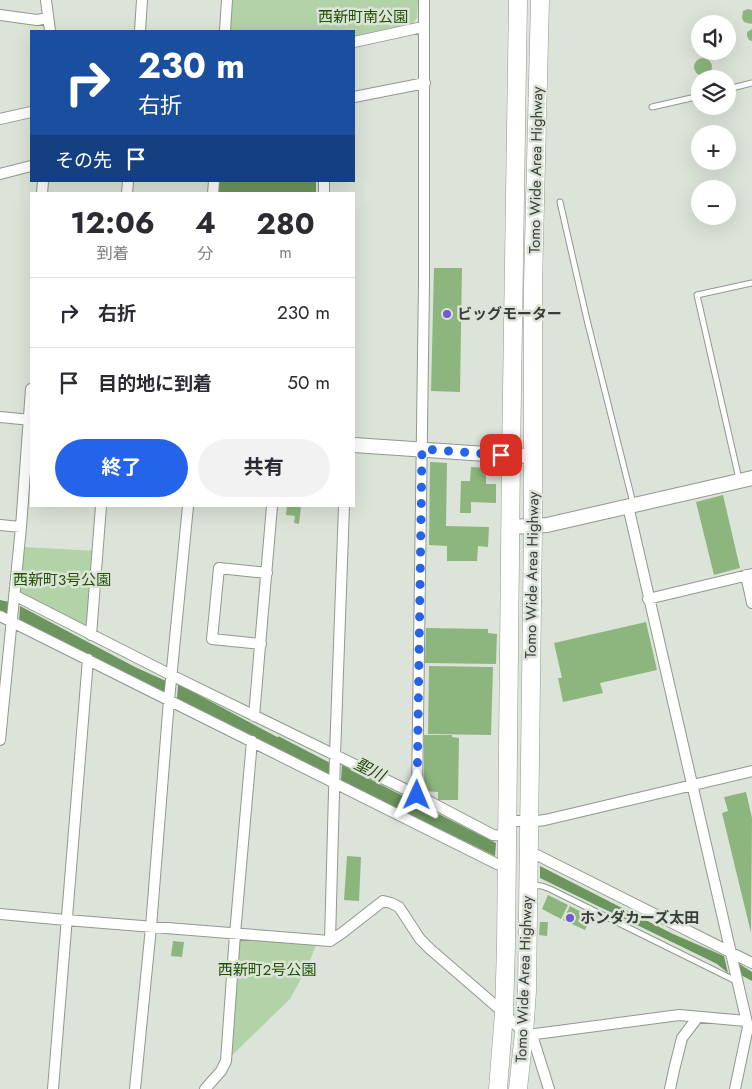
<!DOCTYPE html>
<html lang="ja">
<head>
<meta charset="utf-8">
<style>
  body { margin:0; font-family:Jost,"Noto Sans JP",sans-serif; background:#f2f2f3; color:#2b2b33; height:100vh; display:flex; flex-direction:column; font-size:19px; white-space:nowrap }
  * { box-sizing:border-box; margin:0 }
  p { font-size:16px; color:#7c7c81 }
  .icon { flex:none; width:28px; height:28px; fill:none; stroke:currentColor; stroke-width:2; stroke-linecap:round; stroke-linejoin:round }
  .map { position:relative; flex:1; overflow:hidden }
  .details { position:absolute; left:30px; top:192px; width:325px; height:315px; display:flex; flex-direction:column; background:#fff; border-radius:0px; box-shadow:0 5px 20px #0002 }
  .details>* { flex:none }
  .guide { position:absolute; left:30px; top:30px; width:325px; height:152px; border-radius:0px; box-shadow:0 5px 20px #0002; background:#1a4fa0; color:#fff; overflow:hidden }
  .fabs { position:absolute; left:691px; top:15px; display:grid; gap:10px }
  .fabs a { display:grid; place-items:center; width:45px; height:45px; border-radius:50%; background:#fff; box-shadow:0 5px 20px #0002; font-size:25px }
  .pin { position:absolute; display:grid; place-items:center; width:42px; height:42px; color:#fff; margin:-21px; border-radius:10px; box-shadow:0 2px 8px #0006 }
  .me { position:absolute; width:55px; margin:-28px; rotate:1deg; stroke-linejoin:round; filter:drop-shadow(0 0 4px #0008) }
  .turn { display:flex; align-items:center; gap:18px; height:105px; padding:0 25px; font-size:22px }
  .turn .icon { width:65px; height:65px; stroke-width:2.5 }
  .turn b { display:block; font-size:35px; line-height:42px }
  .then { display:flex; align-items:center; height:48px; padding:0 25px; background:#0003; gap:10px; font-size:19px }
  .eta { display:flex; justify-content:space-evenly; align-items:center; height:85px; text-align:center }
  .eta b { font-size:30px; font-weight:700; line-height:35px }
  .cta { display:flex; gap:10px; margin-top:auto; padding:10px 25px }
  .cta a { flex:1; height:58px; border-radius:30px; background:#2563eb; color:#fff; font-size:20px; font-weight:700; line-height:58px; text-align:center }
  .cta a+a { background:#f2f2f3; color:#2b2b33 }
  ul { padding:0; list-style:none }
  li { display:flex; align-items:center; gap:15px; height:70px; padding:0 25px; border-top:1px solid #e1e1e2 }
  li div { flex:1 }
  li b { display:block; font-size:19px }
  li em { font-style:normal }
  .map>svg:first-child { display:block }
  .green { fill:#b2d2a7 }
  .water { fill:#6d955e }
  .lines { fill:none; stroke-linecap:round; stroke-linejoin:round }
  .stream { stroke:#6d955e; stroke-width:3 }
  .building { fill:#8db67e }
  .lane-casing { stroke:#91988e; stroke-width:7 }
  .street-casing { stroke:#91988e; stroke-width:12 }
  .secondary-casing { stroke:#91988e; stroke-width:16 }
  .highway-casing { stroke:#91988e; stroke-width:19 }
  .lane { stroke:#fff; stroke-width:5 }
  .street { stroke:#fff; stroke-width:10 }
  .secondary { stroke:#fff; stroke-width:14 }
  .highway { stroke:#fff; stroke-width:18 }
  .route { stroke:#2563eb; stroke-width:9; stroke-dasharray:0 16.2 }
  .poi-dot { fill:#7059d3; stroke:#dce4d9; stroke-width:2 }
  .labels { text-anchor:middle; stroke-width:5; stroke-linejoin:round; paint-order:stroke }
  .park-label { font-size:15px; fill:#1f5100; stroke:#dce4d9 }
  .street-label { font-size:15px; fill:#393c38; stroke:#dce4d9 }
  .poi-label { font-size:15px; font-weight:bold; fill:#393c38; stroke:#dce4d9; text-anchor:start }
  .water-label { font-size:16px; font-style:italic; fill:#1b4206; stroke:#dce4d9 }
</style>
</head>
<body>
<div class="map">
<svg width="752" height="1089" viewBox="0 0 752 1089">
  <rect width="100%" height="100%" fill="#dce4d9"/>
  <!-- green -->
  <path class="green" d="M231,0h187l-1,18 -4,5 -59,13v-5h-125z
    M23,547l75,4 -7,80 -72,-37z
    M235,934l83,6 -11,28 -17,31 -64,62z"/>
  <!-- water -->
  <path class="water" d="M219,181h97v13h-98z
    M0,600l9,2 -1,15 -8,-5z
    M20,606l115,61 31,14 -1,14 -146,-73z
    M178,684l101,54 51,26v12l-28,-15 -125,-62z
    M342,765l154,78 -1,13 -154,-75z
    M540,866l133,68 51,22 4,17 -11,-9 -12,-6 -165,-80z
    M738,963l14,9v9l-11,-6z"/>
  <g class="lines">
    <!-- stream -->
    <path class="stream" d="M279,738l50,26"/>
  </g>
  <!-- building -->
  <path class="building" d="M748,9l4,1v13l-1,1 -7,-2 -2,-4 1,-7z
    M752,29v12l-3,-1 -2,-4v-4z
    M694 67a9 9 0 1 1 18 0a9 9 0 1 1-18 0Z
    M434,268h28l-2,124 -29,-1z
    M430,462l17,1 -1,63 43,1 -1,20 -10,-1 -1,15h-30v-15l-18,-1z
    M471,467l15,1v16h10v19l-25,-1v11h-11l1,-32h9z
    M723,495l17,73 -26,7 -18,-73z
    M287,506h14l-2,18 -5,-1 1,-7 -9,-1z
    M646,622l11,48 -57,13 3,10 -40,9 -5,-24h4l-8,-35z
    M426,628l62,1v4l9,1 -1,30 -71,-1z
    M429,666l64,1 -2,68 -63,-1z
    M424,735h28v2l7,1 -1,62h-20v-8l-14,-1z
    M746,792l6,26 -1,115 -29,-120 6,-2 -4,-14z
    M347,856l14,1 -2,44 -15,-1z
    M548,895l20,10 -7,14 -19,-10z
    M570,906l21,11 -6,13 -22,-10z
    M540,922h8l-1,14 -8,-1z
    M173,941l11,1 -2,15 -11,-1z"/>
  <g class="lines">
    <defs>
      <path id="lane" d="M728,89l24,-6
        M652,107l48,-11
        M560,202l27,118 46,183
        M739,479l-42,-184 55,-12
        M531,885l11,1 8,3 188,93"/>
      <path id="street" d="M46,0l4,31
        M0,15l37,5 11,-2
        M140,31l2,-31
        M225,31l2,-31
        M354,42l64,-14h6
        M354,97l71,-14
        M0,119l31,-7
        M0,174l31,-8
        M42,194l1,-13
        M127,194l1,-13
        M213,194l1,-13
        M324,194v-13
        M0,417l31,3
        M628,506l120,521 -13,62
        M0,525l21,2
        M746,575l6,28
        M14,595l157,80 246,120 76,40 14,1
        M648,599l104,-25
        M0,616l497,248 10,2
        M91,635l10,-129
        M261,644l-49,-5 7,-71 48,5
        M254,716l18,-210
        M0,740l21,-213 10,-138
        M417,795l7,-513v-282
        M507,821h30l8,-1 207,-49
        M529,853l8,2 215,108
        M0,914l66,6 264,21 12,-8 41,-32 8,2 8,4 21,32 10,10 74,64 20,20 4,2 151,-20 67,6
        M330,941l5,-186 9,-249
        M532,1035l17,54
        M53,1089l35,-430
        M135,1089l16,-162 18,-227 19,-194
        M205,1089l16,-18 5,-10 9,-127 17,-193
        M670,1089l4,-19 8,-32 16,-21"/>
      <path id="secondary" d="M354,445l147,10 32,1
        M511,527l36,-2 205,-47"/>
      <path id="highway" d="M498,1089l6,-76 2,-67 5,-490 7,-456
        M518,1089l6,-56 3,-42 6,-464v-243l7,-284"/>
    </defs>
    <!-- lane casing -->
    <use href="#lane" class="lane-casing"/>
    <!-- street casing -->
    <use href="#street" class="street-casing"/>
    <!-- secondary casing -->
    <use href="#secondary" class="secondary-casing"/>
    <!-- highway casing -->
    <use href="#highway" class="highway-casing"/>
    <!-- lane -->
    <use href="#lane" class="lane"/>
    <!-- street -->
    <use href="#street" class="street"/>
    <!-- secondary -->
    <use href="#secondary" class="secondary"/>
    <!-- highway -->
    <use href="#highway" class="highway"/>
  </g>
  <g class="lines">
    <!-- route -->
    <path class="route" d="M417,795l5,-346 79,6"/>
  </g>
  <!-- markers -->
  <g class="poi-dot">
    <circle cx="447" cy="314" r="5"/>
    <circle cx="570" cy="918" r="5"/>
  </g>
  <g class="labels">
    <!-- park labels -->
    <g class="park-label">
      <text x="363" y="22">西新町南公園</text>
      <text x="62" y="585">西新町3号公園</text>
      <text x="267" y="975">西新町2号公園</text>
    </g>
    <!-- street labels -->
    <g class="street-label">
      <text transform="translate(536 170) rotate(-89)" y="5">Tomo Wide Area Highway</text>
      <text transform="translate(532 575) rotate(-89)" y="5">Tomo Wide Area Highway</text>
      <text transform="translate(524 979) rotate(-88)" y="5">Tomo Wide Area Highway</text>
    </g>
    <!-- poi labels -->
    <g class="poi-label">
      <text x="457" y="319">ビッグモーター</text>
      <text x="580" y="923">ホンダカーズ太田</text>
    </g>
    <!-- water labels -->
    <g class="water-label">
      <text transform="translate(370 769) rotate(26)" y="6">聖川</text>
    </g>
  </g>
</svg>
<div class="fabs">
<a><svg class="icon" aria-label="sound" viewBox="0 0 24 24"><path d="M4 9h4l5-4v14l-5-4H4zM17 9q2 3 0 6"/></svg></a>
<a><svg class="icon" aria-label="layers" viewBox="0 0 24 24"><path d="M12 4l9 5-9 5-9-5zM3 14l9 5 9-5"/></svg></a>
<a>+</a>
<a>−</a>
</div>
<div class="pin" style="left:501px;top:455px;background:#d93025"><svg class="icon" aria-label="arrive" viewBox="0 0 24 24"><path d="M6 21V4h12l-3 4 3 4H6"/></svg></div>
<svg class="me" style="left:417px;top:795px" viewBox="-20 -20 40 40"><path d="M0-17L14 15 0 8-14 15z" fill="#2563eb" stroke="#fff" stroke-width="4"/></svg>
<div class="guide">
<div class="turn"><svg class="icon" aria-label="right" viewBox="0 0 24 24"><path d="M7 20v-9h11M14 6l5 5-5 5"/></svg><div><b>230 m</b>右折</div></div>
<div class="then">その先<svg class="icon" aria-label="arrive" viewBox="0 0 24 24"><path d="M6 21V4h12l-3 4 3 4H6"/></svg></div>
</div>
<section class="details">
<div class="eta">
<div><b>12:06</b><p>到着</p></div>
<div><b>4</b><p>分</p></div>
<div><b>280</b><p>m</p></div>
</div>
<ul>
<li><svg class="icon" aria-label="right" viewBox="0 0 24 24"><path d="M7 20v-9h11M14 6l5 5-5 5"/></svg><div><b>右折</b></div><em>230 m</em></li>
<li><svg class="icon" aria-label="arrive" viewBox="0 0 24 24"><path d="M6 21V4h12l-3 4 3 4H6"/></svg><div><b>目的地に到着</b></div><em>50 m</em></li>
</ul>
<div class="cta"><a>終了</a><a>共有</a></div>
</section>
</div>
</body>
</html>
